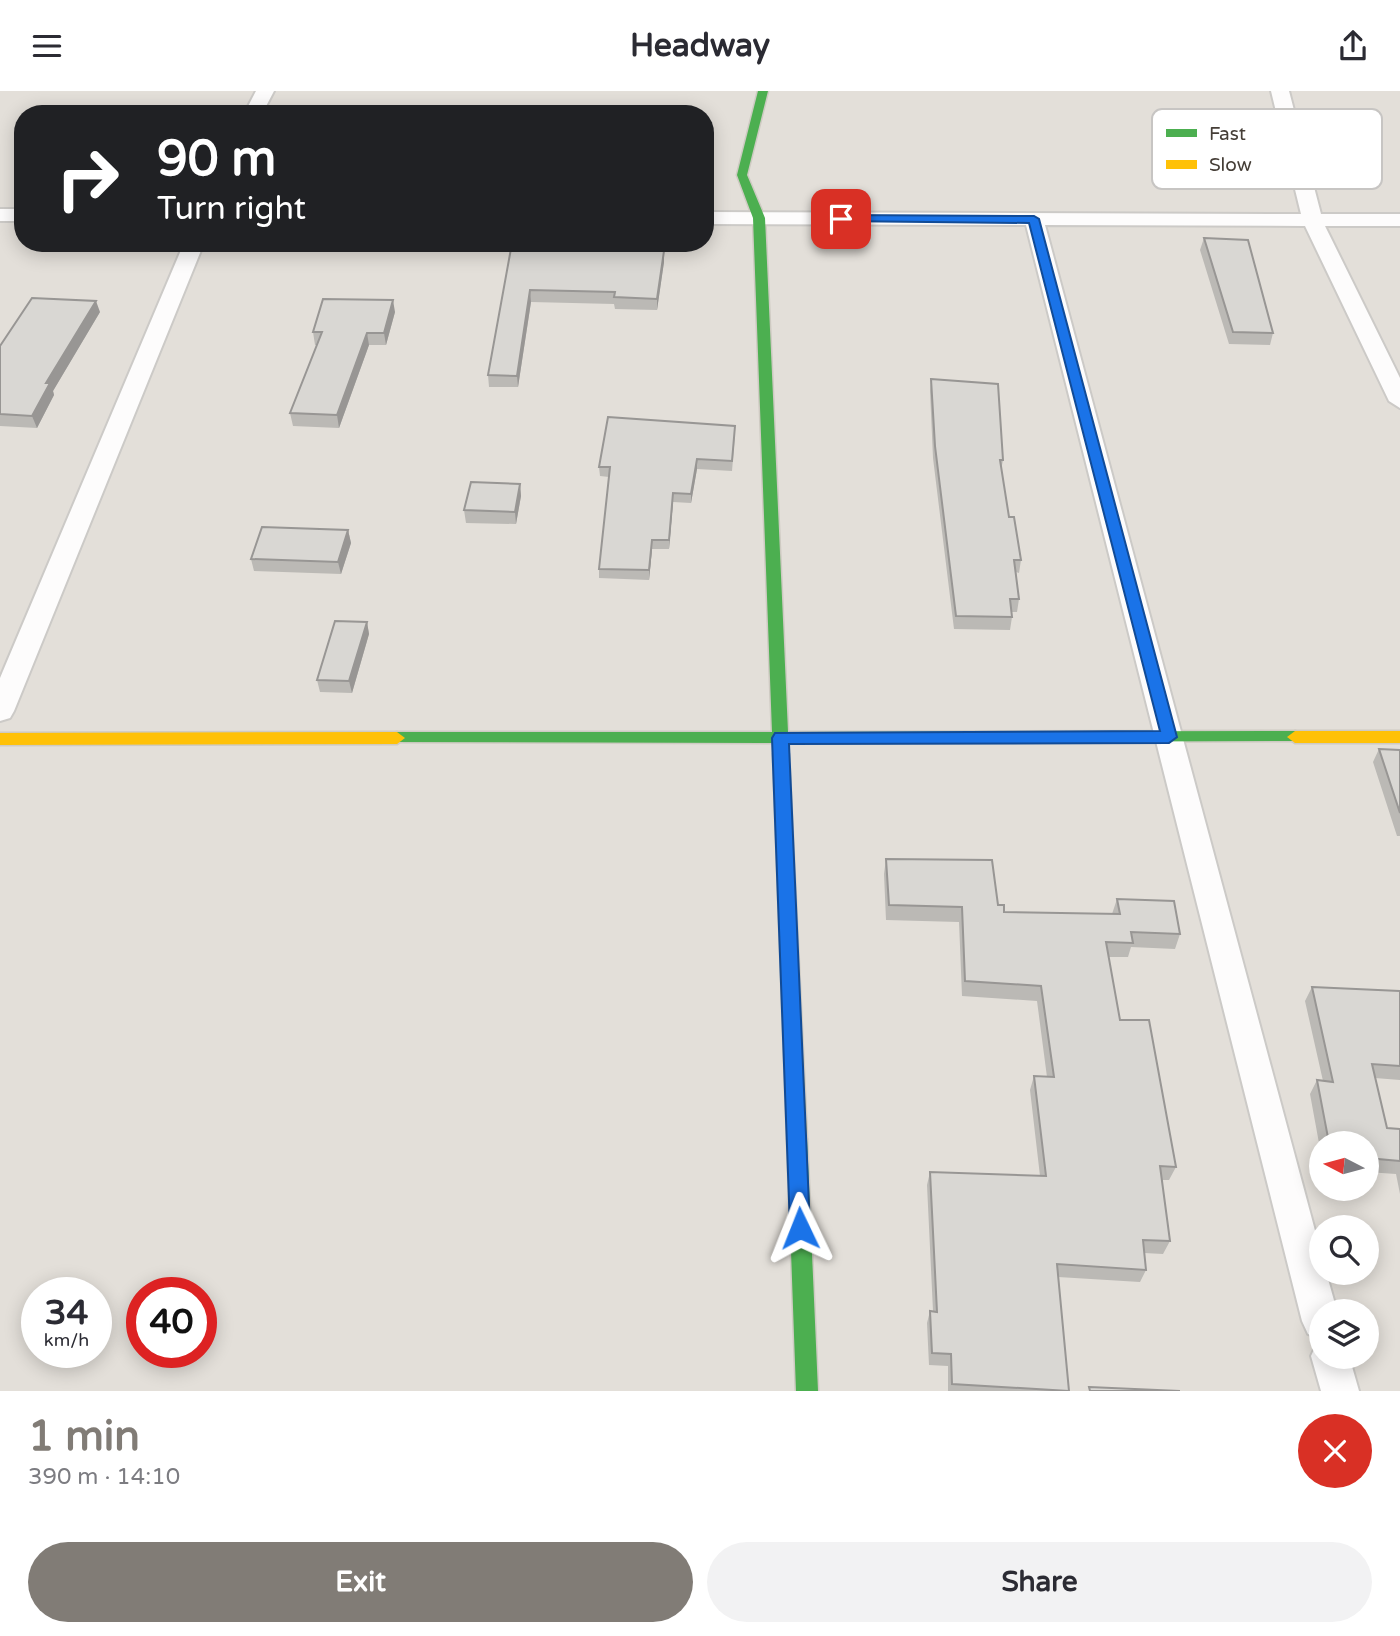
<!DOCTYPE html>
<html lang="en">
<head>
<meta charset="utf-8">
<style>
  body { margin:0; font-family:"Varela Round",sans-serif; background:#f2f2f3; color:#2b2b33; height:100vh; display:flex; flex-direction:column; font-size:26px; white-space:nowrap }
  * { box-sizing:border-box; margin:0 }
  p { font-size:23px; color:#7c7c81 }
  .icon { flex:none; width:38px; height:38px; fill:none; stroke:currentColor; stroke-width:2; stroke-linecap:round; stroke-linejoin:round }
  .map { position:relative; height:1300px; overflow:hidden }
  .sheet { display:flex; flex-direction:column; background:#fff; flex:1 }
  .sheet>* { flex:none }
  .hud { position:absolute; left:14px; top:14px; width:700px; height:147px; border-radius:28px; box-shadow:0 4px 18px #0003; background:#202124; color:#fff; overflow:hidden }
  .needle { width:46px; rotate:276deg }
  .controls { position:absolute; left:1309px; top:1040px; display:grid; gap:14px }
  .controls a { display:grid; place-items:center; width:70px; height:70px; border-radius:50%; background:#fff; box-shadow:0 4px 18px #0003; font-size:35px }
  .speed { position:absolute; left:21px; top:1186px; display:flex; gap:14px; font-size:35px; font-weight:700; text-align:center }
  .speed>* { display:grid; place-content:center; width:91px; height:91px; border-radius:50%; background:#fff; box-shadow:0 4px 18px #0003; line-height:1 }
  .speed small { font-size:18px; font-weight:400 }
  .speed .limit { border:10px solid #d22; background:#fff; color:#111 }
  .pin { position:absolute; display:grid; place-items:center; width:60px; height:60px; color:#fff; margin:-30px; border-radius:14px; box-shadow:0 4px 10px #0006 }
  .me { position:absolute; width:77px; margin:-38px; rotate:358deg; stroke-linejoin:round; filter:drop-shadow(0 0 5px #0008) }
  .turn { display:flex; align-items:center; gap:24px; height:147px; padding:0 28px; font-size:32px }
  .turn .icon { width:91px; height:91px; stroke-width:2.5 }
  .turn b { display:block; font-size:49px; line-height:60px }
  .round { display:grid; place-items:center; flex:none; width:74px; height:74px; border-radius:37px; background:#f2f2f3 }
  .overview { display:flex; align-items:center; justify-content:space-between; height:119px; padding:0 28px }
  h1 { font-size:42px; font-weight:700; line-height:52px; color:#817c76 }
  .primary-button { display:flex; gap:14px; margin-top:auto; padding:14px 28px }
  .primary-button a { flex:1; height:80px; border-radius:42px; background:#817c76; color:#fff; font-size:28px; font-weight:700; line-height:80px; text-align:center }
  .primary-button a+a { background:#f2f2f3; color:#2b2b33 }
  header { display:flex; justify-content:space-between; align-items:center; height:91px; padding:0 28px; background:#fff; font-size:32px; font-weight:700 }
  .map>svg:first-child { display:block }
  .residential { fill:#e3dfd9; fill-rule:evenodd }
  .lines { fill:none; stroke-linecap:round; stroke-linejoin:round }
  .street-casing { stroke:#cccac7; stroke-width:4 }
  .fast-casing { stroke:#cecac2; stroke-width:3 }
  .slow-casing { stroke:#cecac2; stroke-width:3 }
  .street { fill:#fdfcfc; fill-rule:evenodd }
  .fast { fill:#4caf50; fill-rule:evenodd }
  .slow { fill:#ffc107; fill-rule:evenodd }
  .wall { fill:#bbb9b5 }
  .shaded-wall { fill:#989694 }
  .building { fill:#d9d7d3; stroke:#989694; stroke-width:2 }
  .route { fill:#1a73e8; stroke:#114b97; stroke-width:2 }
  .key { fill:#fff; stroke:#c7c5c3; stroke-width:2 }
  .key-label { font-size:19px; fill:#453e37 }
</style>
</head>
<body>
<header><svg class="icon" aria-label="menu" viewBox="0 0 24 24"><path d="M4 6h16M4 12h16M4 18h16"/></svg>Headway<svg class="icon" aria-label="share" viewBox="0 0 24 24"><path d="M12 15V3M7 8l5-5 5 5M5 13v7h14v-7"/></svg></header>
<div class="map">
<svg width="1400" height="1300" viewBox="0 0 1400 1300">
  <rect width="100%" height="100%" fill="#f0eeeb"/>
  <!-- residential -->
  <path class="residential" d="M0,0h1400v1300h-1400zM23,23h682v129h-682zM1321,1052h46v45h-46zM1321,1136h46v45h-46zM37,1202h59v60h-59zM142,1202h59v60h-59zM1321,1220h46v45h-46z"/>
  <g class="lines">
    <defs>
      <path id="street" d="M256,0h18l-12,23h-18z
        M1271,0h18l32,123h79v12h-75l75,152v30l-11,-7 -84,-175 -260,-1 276,1028v19h5l11,39h-16v28l-13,-5 -6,-13 -276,-1096 -321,-1v-12l596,2z
        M0,118h23v12h-23z
        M184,152h20l-190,468 -4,7 -10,3v-43z
        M1321,1250v15h28l10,35h-38l-10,-35 6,-13z"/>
      <path id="fast" d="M758,0h10l-21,84 18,43 23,514 507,-1 6,2 2,4 -2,4 -513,2 -1,15h-12l-2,-15 -382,-1 -2,-4 2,-4 6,-2h375l-19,-514 -16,-43z
        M797,1039l7,3 3,6 11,252h-22l-9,-252 3,-6z"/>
      <path id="slow" d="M1295,640h105v12h-105l-8,-6z
        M397,641l8,6 -8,6 -397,1v-12z
        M781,657l6,2 2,4 18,385 -3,6 -7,3 -7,-3 -3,-6 -14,-385 2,-4z"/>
    </defs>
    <!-- street casing -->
    <use href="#street" class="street-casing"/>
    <!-- fast casing -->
    <use href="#fast" class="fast-casing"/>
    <!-- slow casing -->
    <use href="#slow" class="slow-casing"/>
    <!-- street -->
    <use href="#street" class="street"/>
    <!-- fast -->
    <use href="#fast" class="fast"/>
    <!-- slow -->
    <use href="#slow" class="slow"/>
  </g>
  <!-- wall -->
  <path class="wall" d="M1204,147l69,95 -3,12 -41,-1 -29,-94z
    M512,152h135l-1,8 18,11 -7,48 -42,-1 -1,-5 -83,-2 -13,85h-29l-1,-12z
    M100,221l-47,79 1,4 -17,33 -37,-2v-80z
    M395,221l-9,33h-17l-30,83 -46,-2 -3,-13 27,-68h-2l-2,-13z
    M931,288l72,81 -2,10 8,47 12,43 -2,13 -3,-1 3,27 -2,13h-6l1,5 -2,13 -56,-1 -21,-171 -3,-67z
    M735,344l-3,36 -35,-2 -6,34 -18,-1 -4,47h-17l-3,31 -50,-2v-9l10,-92 -9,-1 -1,-9z
    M520,393l1,12 -5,28 -50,-1 -2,-13z
    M348,439l3,13 -10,31 -87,-3 -3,-12z
    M367,531l2,12 -17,59 -32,-1 -3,-12z
    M1379,658l21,1v86h-3l-24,-74z
    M886,768l112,46 6,7 108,2 5,-15 63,35 -5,15 -44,-2 -3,10h-20l12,63 56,147 -7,13h-7l8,61 -7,13 -19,-1 2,17 -6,12 -82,-5 11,114h-121v-25l-19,-1 -2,-42 3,-12h3l-6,-126 3,-13 110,4 -10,-86 4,-14 13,1 -10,-76 -75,-5 -3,-74 -73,-2 -2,-46z
    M1312,896l88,4v89l-25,-2 12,50 13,1v65l-4,-20 -29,-2v-29h-46v11l-11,-60 7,-14 6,1 -18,-80z"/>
  <!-- shaded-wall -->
  <path class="shaded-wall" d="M664,160v11l-7,48v-11z
    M530,199l1,12 -13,85 -1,-11z
    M393,209l2,12 -9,33 -2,-12z
    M96,210l4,11 -47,79 1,4 -17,33 -5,-12 14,-33z
    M367,242l2,12 -30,83 -2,-13z
    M697,368v10l-6,34v-9z
    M520,393l1,12 -5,28 -1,-12z
    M673,402v9l-4,47v-9z
    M348,439l3,13 -10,31 -3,-12z
    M652,449v9l-3,31v-10z
    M367,531l2,12 -17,59 -3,-12z"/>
  <!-- building -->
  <path class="building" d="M1204,147l44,2 25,93 -40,-1z
    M512,152h133l-1,7 20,1 -7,48 -43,-2 1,-5 -85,-2 -13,86 -29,-1z
    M32,207l64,3 -50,82h4l-18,33 -32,-2v-68z
    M323,208l70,1 -9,33h-17l-30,82 -47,-2 32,-81h-9z
    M931,288l67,5 5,76h-3l9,57h5l7,43h-7l5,39h-9l2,18 -56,-1 -21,-170z
    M608,326l127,9 -3,35 -35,-2 -6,35 -18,-1 -4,47h-17l-3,30 -50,-1 11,-102h-11z
    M471,391l49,2 -5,28 -51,-2z
    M262,436l86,3 -10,32 -87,-3z
    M335,530l32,1 -18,59 -32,-1z
    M1379,658l21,1v63z
    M886,768l106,1 6,45h6v7l116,2 -3,-15 57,2 6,33 -49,-2 2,11 -27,-1 14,78h29l27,147 -16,-1 10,75 -27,-1 3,30 -89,-6 12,127 -117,-7 -1,-30 -19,-1 -2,-42 7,1 -7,-140 116,4 -12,-100 20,1 -13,-91 -76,-5 -3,-74 -73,-2z
    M1312,896l88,4v75l-28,-2 15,64 13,1v32l-33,-3v-15h-38l-12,-63 16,2z
    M1089,1296l91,4h-90z"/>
  <!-- route -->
  <path class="route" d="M841,124l193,1 5,3 138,518 -8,6 -380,1 21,484 -3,6 -7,3 -7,-3 -3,-6 -18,-490 3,-5 385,-2 -131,-508 -192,-2 -1,-2z"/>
  <!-- legend -->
  <rect x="1152" y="18" width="230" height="80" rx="10" class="key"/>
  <rect x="1166" y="38" width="31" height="8" fill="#4caf50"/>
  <rect x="1166" y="69" width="31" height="9" fill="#ffc107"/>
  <g class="key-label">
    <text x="1209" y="49">Fast</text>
    <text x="1209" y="80">Slow</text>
  </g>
</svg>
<div class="controls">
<a><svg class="needle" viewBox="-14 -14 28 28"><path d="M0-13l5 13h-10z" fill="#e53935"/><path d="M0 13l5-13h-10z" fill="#7c7c81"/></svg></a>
<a><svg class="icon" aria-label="search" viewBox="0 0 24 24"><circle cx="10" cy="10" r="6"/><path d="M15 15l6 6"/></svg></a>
<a><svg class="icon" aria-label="layers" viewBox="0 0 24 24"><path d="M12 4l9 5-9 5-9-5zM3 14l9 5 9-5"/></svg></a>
</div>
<div class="speed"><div>34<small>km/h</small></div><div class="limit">40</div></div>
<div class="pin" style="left:841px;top:128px;background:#d93025"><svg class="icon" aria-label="arrive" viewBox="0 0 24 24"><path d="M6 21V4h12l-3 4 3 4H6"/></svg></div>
<svg class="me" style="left:800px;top:1137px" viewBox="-20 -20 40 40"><path d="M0-17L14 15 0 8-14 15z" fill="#1a73e8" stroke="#fff" stroke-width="4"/></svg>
<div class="hud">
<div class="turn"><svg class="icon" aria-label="right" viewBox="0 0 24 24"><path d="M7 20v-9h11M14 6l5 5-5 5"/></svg><div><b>90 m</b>Turn right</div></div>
</div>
</div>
<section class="sheet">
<div class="overview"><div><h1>1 min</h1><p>390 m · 14:10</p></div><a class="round" style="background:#d93025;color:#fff"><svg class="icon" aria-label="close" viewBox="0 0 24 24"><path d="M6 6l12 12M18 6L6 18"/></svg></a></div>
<div class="primary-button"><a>Exit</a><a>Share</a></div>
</section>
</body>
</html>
